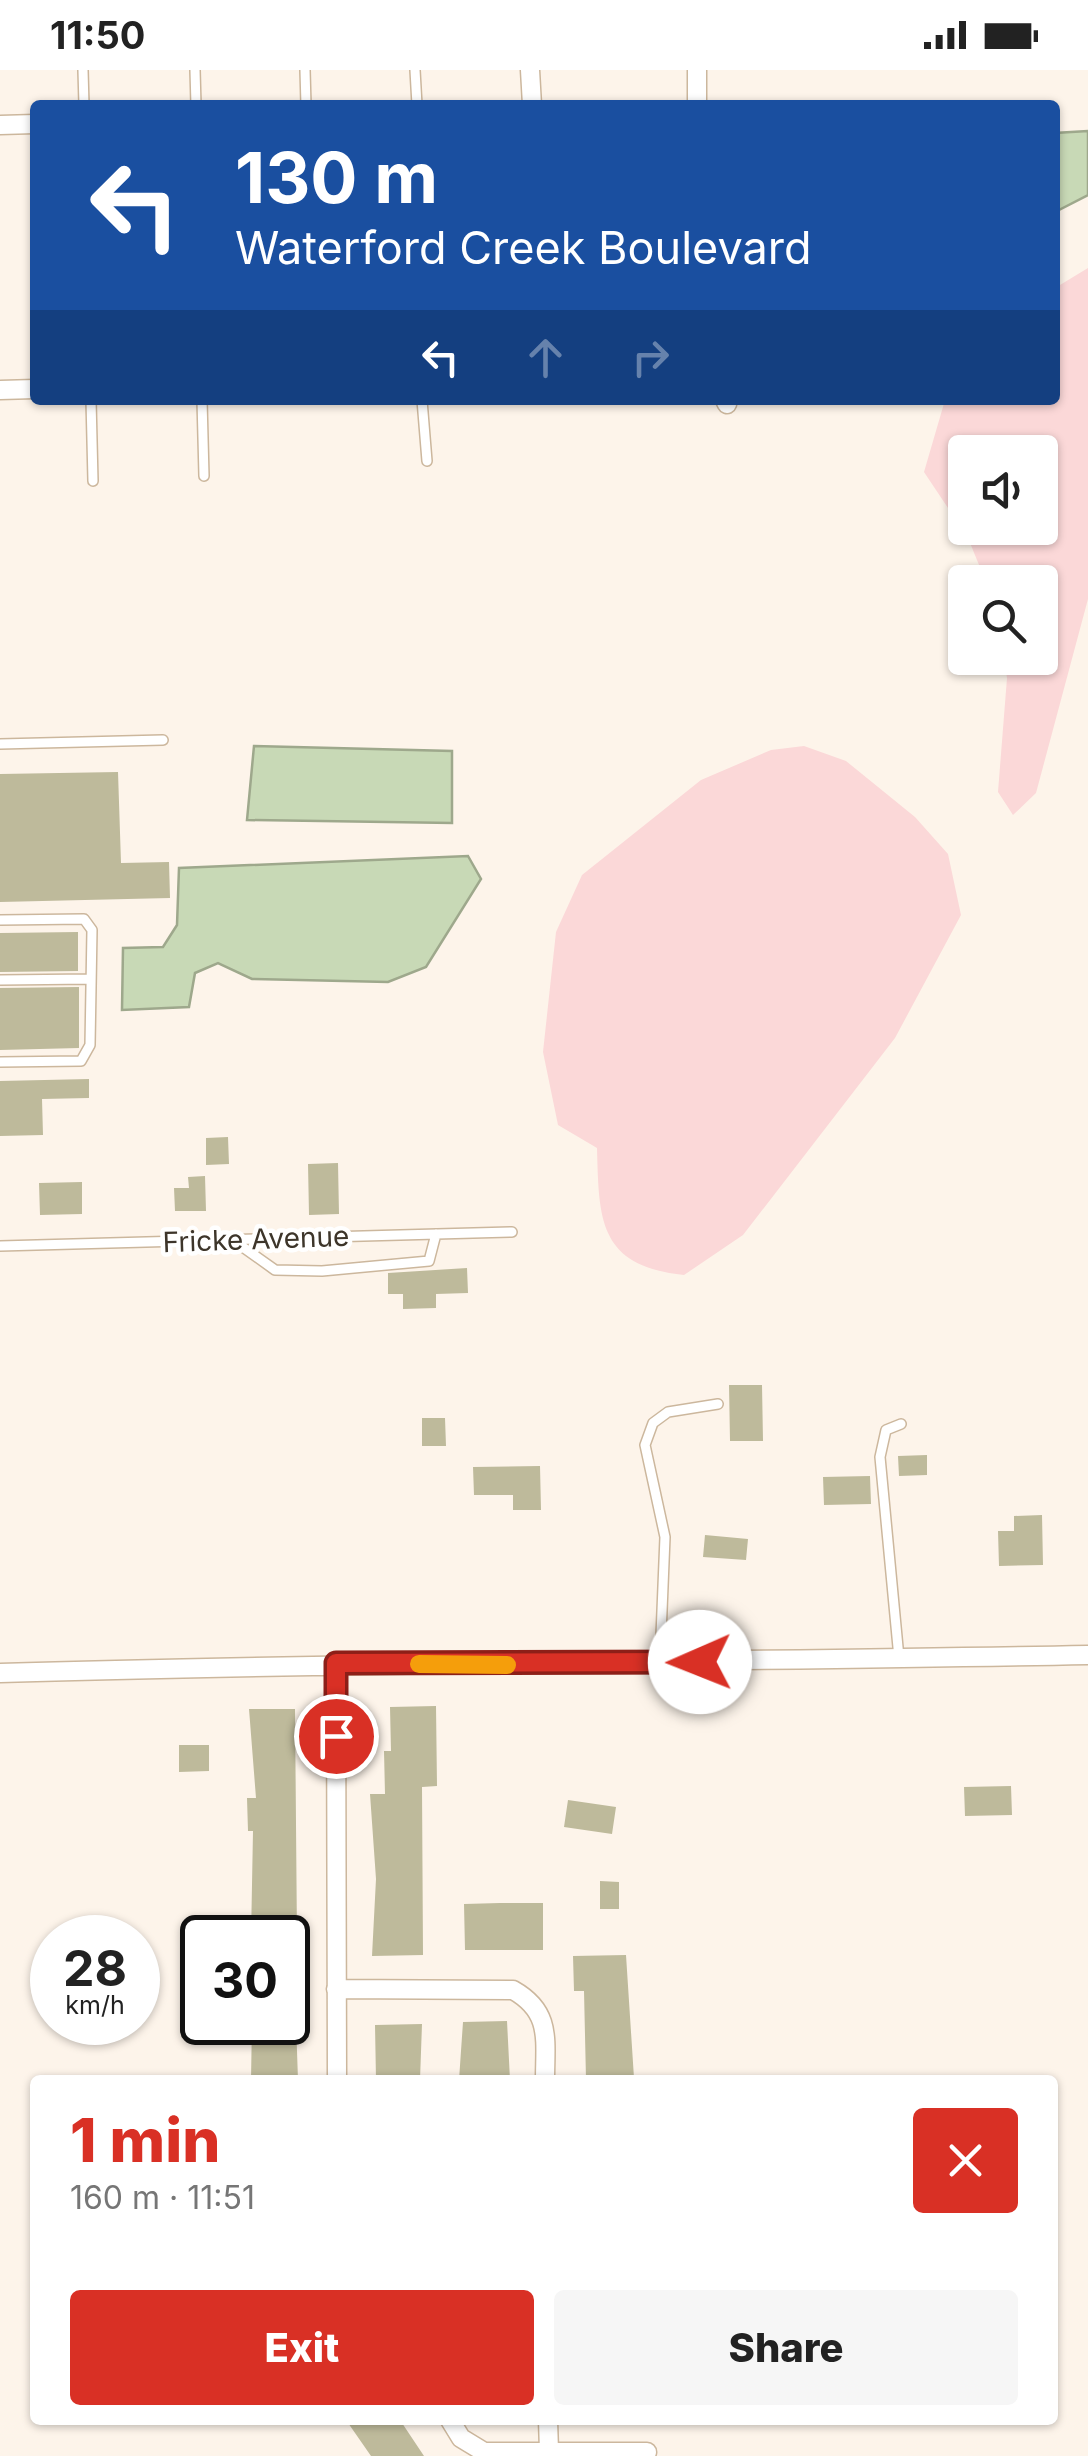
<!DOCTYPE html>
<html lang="en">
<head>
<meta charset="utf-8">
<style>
  body { margin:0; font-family:Inter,sans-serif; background:#f6f6f6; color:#222; height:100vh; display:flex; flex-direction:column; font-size:38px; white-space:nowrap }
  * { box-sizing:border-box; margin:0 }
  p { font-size:32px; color:#767676 }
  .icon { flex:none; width:55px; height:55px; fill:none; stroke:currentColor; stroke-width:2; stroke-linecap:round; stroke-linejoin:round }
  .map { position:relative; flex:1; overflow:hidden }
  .details { position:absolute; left:30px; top:2005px; width:1028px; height:350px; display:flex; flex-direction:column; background:#fff; border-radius:10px; box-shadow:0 2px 8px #0004 }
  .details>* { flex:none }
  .top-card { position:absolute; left:30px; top:30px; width:1030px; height:305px; border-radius:10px; box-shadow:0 2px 8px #0004; background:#1a4fa0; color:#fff; overflow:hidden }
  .buttons { position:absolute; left:948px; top:365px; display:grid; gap:20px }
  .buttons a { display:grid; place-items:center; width:110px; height:110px; border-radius:10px; background:#fff; box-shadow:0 2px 8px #0004; font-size:50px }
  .speed { position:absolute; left:30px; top:1845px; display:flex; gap:20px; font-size:50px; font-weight:700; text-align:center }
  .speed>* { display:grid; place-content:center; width:130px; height:130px; border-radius:50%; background:#fff; box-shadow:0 2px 8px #0004; line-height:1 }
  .speed small { font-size:25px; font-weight:400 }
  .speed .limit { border:5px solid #111; border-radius:15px; background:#fff; color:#111 }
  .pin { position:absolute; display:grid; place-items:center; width:85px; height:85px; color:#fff; margin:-42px; border:5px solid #fff; border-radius:50%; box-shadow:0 2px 10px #0007 }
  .me { position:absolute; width:110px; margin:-55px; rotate:269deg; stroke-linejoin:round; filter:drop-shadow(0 0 8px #0008) }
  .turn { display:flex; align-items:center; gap:35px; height:210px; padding:0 40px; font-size:45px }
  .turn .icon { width:130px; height:130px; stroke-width:2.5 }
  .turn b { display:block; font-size:70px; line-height:85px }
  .lanes { display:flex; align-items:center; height:95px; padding:0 40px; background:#0003; justify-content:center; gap:50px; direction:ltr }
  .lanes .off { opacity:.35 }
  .round { display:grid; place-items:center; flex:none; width:105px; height:105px; border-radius:10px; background:#f6f6f6 }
  .summary { display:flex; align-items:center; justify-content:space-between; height:170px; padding:0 40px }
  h1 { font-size:60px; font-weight:800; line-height:75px; color:#d93025 }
  .cta { display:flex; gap:20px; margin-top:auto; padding:20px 40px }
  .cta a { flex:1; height:115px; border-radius:10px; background:#d93025; color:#fff; font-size:40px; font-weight:800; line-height:115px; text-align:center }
  .cta a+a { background:#f6f6f6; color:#222 }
  .status { display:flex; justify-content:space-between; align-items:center; height:70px; padding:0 50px; background:#fff; direction:ltr }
  .status svg { height:28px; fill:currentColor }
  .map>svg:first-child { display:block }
  .green { fill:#fbd8d8; fill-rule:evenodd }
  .water { fill:#c8d9b6; stroke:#9ea88c; stroke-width:2.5 }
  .building { fill:#beba9b }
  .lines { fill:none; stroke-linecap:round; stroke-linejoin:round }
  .service-casing { stroke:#ccb79d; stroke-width:12 }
  .minor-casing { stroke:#ccb79d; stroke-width:21 }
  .service { stroke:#fff; stroke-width:9 }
  .minor { stroke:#fff; stroke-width:18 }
  .route-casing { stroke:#8d1f18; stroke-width:25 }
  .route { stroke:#d93025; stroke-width:18 }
  .slow { stroke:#f59e0b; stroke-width:18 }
  .labels { text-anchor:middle; stroke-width:9; stroke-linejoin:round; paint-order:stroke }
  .street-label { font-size:28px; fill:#3d352a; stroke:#fff }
</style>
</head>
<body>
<div class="status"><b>11:50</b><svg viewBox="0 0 49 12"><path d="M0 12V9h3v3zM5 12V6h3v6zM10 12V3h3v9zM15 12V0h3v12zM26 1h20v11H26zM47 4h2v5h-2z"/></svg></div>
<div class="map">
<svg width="1088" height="2386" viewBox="0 0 1088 2386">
  <rect width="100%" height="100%" fill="#fdf4ea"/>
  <!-- green -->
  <path class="green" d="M1088,198v331l-52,194 -23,22 -15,-23 9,-114 -3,-20h36v-76h-54l-18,-44 -44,-66 21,-72h110v-112zM965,382h75v76h-75z
    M804,676l42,15 69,56 33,37 13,61 -66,123 -152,197 -59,40c-86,-9 -85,-56 -87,-127l-39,-23 -15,-73 13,-120 26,-57 119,-95 70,-30z"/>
  <!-- water -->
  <path class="water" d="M1088,61v64l-33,17v-79z
    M254,676l198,5v72l-205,-3z
    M468,786l13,23 -55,88 -38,15 -136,-3 -34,-16 -23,10 -6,34 -67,3 1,-62 40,-1 14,-22 2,-57z"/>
  <!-- building -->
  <path class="building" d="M118,702l3,91 48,-1 1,36 -170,4v-128z
    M78,862v39l-78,1v-39z
    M79,917v61l-79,2v-62z
    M89,1009v19l-47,1 1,36 -43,1v-55z
    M228,1067l1,27 -23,1v-27z
    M338,1093l1,51 -30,1 -1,-51z
    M205,1106l1,35h-31l-1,-23h15l-1,-11z
    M82,1112v32l-42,1 -1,-32z
    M467,1198l1,25 -32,1v14l-33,1v-15h-15v-21z
    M729,1315h33l1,56h-33z
    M422,1348h23l1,28h-24z
    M927,1385v20l-28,1 -1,-20z
    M540,1396l1,44h-28v-15h-39l-1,-28z
    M870,1406l1,28 -47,1 -1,-28z
    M1042,1445l1,50 -44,1 -1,-35h16v-15z
    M705,1465l43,4 -2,21 -43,-3z
    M436,1636l1,80 -15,1 1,168 -51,1 4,-77 -6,-85h15l-1,-43h7l-1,-44z
    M249,1639h46l2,229h-46l2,-107h-5l-1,-33h9z
    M179,1675h30v26l-30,1z
    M1011,1716l1,29 -47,1 -1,-29z
    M568,1730l48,7 -4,27 -48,-7z
    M600,1811l19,1v27h-19z
    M500,1833h43v47h-78l-1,-46z
    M626,1885l8,123 -48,1 -2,-88h-10l-1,-35z
    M507,1951l3,59h-51l4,-58z
    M252,1952h44l2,58h-47z
    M422,1954l-2,56h-44l-1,-55z
    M346,2350h54l24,36h-53z"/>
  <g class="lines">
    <defs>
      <path id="service" d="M83,0l1,35
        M195,0l1,35
        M305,0l1,35
        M415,0l2,35
        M91,330l2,81
        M202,330l2,76
        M422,330l5,61
        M0,674l163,-4
        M0,850l84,-1 8,11 -2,115 -9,16 -81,1
        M0,910l91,-1
        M233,1170l42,30 47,1 107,-10 7,-27
        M0,1176l512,-14
        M899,1588l-19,-201 6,-27 15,-6
        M660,1590l5,-123 -20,-92 8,-22 15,-11 50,-8"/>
      <path id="minor" d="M530,0l2,35
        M697,0v35
        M0,55l35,-1
        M0,320l35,-1
        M725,330l2,4
        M336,1593l1,417
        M0,1603c363,-11 725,-11 1088,-18
        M336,1919l177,1c39,22 32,50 32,90
        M450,2350l11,18 23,14h163
        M548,2350l1,31"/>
    </defs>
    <!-- service casing -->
    <use href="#service" class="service-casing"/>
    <!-- minor casing -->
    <use href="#minor" class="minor-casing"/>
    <!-- service -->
    <use href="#service" class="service"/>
    <!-- minor -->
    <use href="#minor" class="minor"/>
  </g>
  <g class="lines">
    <defs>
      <path id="route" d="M336,1666v-73l364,-1"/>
    </defs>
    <!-- route casing -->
    <use href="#route" class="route-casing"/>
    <!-- route -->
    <use href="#route" class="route"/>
    <!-- slow -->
    <path class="slow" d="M419,1594l88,1"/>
  </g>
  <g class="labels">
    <!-- street labels -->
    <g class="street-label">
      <text transform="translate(256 1169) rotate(-2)" y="10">Fricke Avenue</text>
    </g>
  </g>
</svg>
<div class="buttons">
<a><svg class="icon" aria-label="sound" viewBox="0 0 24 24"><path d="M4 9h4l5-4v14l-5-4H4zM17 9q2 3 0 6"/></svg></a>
<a><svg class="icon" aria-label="search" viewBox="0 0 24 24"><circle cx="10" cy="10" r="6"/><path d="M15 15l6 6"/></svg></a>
</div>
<div class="speed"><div>28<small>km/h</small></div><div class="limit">30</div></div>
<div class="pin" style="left:336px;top:1666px;background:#d93025"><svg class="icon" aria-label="arrive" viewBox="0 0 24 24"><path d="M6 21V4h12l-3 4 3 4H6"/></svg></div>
<svg class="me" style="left:700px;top:1592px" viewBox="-20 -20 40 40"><circle r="19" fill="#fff"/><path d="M0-13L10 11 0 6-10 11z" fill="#d93025"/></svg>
<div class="top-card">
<div class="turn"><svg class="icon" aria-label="left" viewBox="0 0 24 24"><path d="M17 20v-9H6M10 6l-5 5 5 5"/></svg><div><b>130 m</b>Waterford Creek Boulevard</div></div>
<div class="lanes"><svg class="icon" aria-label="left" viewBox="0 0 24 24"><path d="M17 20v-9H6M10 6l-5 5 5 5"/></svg><svg class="icon off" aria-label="ahead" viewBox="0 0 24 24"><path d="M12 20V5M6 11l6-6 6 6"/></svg><svg class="icon off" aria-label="right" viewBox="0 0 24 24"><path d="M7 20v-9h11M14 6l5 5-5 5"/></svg></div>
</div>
<section class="details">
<div class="summary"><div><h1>1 min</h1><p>160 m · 11:51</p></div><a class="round" style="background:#d93025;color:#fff"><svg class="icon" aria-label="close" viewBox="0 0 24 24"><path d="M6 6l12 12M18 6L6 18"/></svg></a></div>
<div class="cta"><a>Exit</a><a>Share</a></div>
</section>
</div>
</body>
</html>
